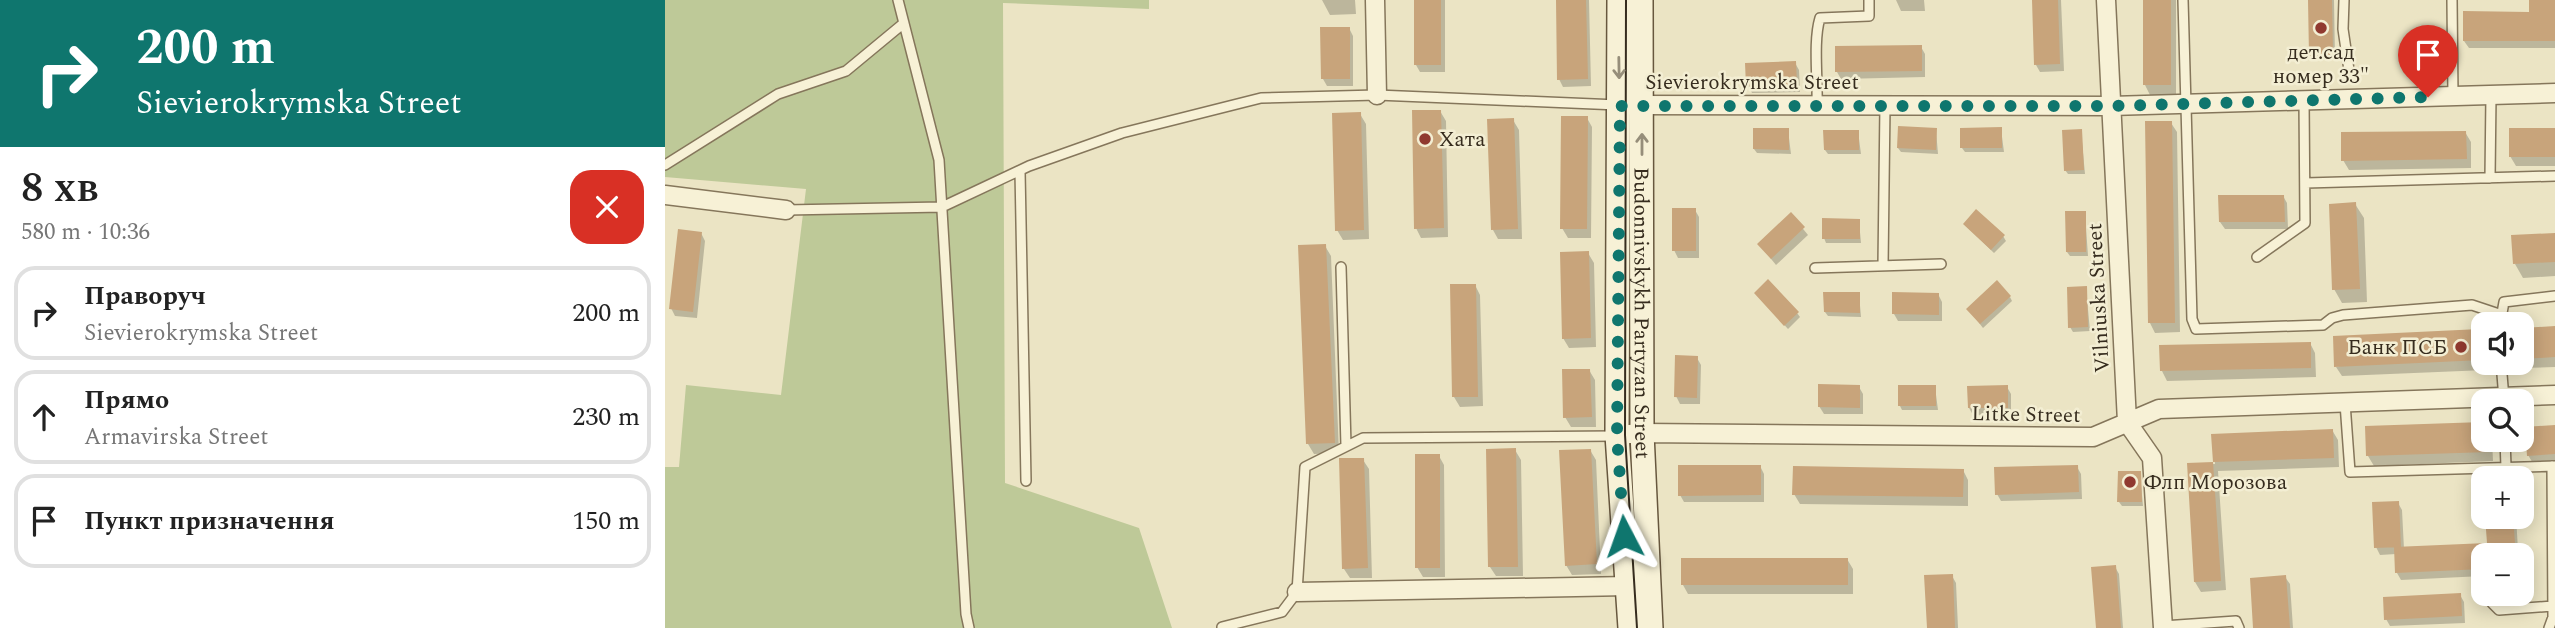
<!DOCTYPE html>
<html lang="uk">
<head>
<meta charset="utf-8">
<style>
  body { margin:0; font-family:Spectral,serif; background:#f2f2f2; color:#222; height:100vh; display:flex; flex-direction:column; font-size:26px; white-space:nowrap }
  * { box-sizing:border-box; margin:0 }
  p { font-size:23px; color:#767676 }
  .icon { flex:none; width:38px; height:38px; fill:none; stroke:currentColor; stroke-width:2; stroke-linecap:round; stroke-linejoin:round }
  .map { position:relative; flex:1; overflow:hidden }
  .panel { display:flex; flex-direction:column; background:#fff; width:665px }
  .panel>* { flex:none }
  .top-card { background:#0f766e; color:#fff; overflow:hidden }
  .fabs { position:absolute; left:1806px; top:312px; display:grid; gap:14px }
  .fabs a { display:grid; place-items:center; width:63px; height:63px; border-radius:14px; background:#fff; box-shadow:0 4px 18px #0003; font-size:35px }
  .pin { position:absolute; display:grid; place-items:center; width:60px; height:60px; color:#fff; margin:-72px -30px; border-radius:50% 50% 50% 0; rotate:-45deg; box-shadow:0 0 7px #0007 }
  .pin .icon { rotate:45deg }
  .me { position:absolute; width:77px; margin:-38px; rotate:356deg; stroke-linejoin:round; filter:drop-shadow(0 0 5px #0008) }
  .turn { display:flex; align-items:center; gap:24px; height:147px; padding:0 21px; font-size:32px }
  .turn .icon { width:91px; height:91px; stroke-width:2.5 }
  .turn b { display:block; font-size:49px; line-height:60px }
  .round { display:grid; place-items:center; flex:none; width:74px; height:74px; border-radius:21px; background:#f2f2f2 }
  .summary { display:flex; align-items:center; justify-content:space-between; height:119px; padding:0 21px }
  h1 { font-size:42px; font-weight:600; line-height:52px }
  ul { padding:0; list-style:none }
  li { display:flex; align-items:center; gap:21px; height:94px; margin:0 14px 10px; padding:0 7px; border:4px solid #e0e0e0; border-radius:21px }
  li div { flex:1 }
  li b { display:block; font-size:26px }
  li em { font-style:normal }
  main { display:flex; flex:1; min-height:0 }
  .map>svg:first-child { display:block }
  .green { fill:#bec998 }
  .shadow { fill:#0003 }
  .building { fill:#c8a47b }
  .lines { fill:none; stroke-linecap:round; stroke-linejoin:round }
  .lane-casing { stroke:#85765b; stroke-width:12 }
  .street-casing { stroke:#85765b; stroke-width:21 }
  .secondary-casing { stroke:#67573e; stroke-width:26 }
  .lane { stroke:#f7f1d6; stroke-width:9 }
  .street { stroke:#f7f1d6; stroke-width:18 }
  .secondary { stroke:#f7f1d6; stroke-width:23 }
  .tram { stroke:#362c1e; stroke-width:2 }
  .oneway { stroke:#968e7a }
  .route { stroke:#0f766e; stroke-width:12; stroke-dasharray:0 21.6 }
  .poi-dot { fill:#90392f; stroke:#f3eed3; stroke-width:2.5 }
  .labels { text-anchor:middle; stroke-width:5; stroke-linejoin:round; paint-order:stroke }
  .poi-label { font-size:21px; fill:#362c1e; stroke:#f3eed3; text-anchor:start }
  .street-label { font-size:21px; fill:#362c1e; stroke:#f3eed3 }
</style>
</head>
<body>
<main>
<section class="panel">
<div class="top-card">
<div class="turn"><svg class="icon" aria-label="right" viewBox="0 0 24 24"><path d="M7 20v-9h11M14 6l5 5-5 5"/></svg><div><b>200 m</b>Sievierokrymska Street</div></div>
</div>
<div class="summary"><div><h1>8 хв</h1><p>580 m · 10:36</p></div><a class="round" style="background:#d93025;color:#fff"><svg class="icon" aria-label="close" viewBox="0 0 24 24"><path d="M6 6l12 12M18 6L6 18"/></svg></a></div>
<ul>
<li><svg class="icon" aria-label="right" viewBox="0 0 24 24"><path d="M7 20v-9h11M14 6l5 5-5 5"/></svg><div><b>Праворуч</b><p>Sievierokrymska Street</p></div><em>200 m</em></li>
<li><svg class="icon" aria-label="ahead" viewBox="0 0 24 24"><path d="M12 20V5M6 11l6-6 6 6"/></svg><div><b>Прямо</b><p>Armavirska Street</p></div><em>230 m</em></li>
<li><svg class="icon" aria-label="arrive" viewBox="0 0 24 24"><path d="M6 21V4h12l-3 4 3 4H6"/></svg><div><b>Пункт призначення</b></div><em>150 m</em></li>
</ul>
</section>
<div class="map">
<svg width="1890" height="628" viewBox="0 0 1890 628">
  <rect width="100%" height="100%" fill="#ebe4c4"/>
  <!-- green -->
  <path class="green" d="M0,0h484v9l-146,-6 2,480 134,45 33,100h-507v-161h14l7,-82 95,10 25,-206 -141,-12z"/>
  <!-- shadow -->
  <path class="shadow" d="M690,0l1,14 -26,1 -8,-15z
    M751,0h29v72h-25l-4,-7z
    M892,0h32l2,86 -28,1 -4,-8z
    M1231,0h28l1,11h-24z
    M1369,0h27l3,71 -24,1 -4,-7z
    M1480,0h31v95h-26l-5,-10z
    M1644,0h25l1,59 -22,1 -3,-5z
    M1865,0h25v48h-86l-5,-7 66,-28z
    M684,28l4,8v50h-26l-4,-7z
    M1256,47l4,7v23l-84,2 -4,-7z
    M1130,63l4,7 1,22 -48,1 -4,-8z
    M775,111l6,10 2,116 -27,1 -5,-10z
    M695,114l6,10 3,115 -26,1 -6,-10z
    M922,118l5,9 -1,111h-23l-6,-10z
    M848,120l6,10 3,109h-24l-5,-9z
    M1506,123l6,9 3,200 -25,1 -5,-10z
    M1336,129l3,23h-39l-3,-4z
    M1123,130l3,24 -34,-1 -3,-4z
    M1271,130l2,24 -37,-2 -3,-4z
    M1890,130v36h-39l-6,-10z
    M1193,131l3,23h-33l-3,-4z
    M1416,131l4,43h-17l-3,-4z
    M1800,132l6,10v26l-122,2 -6,-10z
    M1618,196l4,7 1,26h-63l-5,-7z
    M1690,204l9,14 3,84 -25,1 -8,-14z
    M1030,210l4,7v41h-21l-4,-8z
    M1420,213l3,43h-18l-3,-4z
    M1126,214l17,21 -32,30 -17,-21z
    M1194,221l2,22h-35l-2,-5z
    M1300,225l38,11 3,5 -12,12z
    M36,233l4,8 -8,77 -22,-2 -4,-8z
    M1890,235v41l-32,2 -8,-14z
    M660,246l6,10 8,197 -25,1 -6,-10 -9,-197z
    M923,253l6,10 2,84 -27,1 -6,-10z
    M810,285l5,10 3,111 -23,1 -6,-10z
    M1421,288l4,43 -17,1 -3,-5z
    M1091,294l41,19 3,4 -12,12z
    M1194,294l2,23 -33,-1 -3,-4z
    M1273,294l4,8v19h-44l-4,-7z
    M1345,297l2,4 -29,27 -15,-19z
    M1890,328v39l-34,1 -3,-6h4v-32z
    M1814,331l4,7 3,32 -144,6 -6,-9z
    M1645,343l5,10 1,24 -149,4 -5,-10z
    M1032,358l4,7 -1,39h-20l-4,-8z
    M924,370l6,10 1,47h-25l-6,-10z
    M1194,387l4,7v20h-39l-5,-8z
    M1270,387l3,23h-36l-2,-4z
    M1342,387l4,7v20l-38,1 -4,-7z
    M1818,423v16h9l1,22 -119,5 -6,-10 -1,-28z
    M1890,427v36l-21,2 -6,-10z
    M1667,430l6,10 1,27 -121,4 8,119 -25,2 -6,-10 -6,-117 26,-1 -2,-28z
    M850,450l6,10 2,116h-27l-6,-9z
    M925,450l6,10 5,114 -29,1 -6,-10z
    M774,456l5,9 1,112h-22l-6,-10z
    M698,460l6,9 3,109h-22l-6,-9z
    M1095,466l4,8v28h-80l-4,-7z
    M1412,467l4,7 1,25 -81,2 -4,-7z
    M1298,470l5,10v26l-168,-2 -6,-10z
    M1475,473l3,33h-21l-3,-4z
    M1733,503l4,7 2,39 85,-4 -2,-29h29l2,34 -35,5v21l-82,4 -4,-7 -1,-19 -16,1 -4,-8z
    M1182,559l6,10v25h-165l-5,-9z
    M1450,567l4,7 4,54h-25z
    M1287,576l4,7 2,45h-29z
    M1620,577l5,7 3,44h-38z
    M1795,595l4,7 1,21 -75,3 -4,-7z"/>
  <!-- building -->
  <path class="building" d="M749,0h27v65h-27z
    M891,0h30l2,79 -31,1z
    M1367,0h26l2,64 -26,1z
    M1478,0h28v85h-28z
    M1643,0h24l1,55 -24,1z
    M1864,0h26v41h-92v-30l66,1z
    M655,27h30v52h-29z
    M1257,45v26l-87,1v-26z
    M1131,61l1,24 -51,1 -1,-23z
    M747,110h29l3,118 -30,1z
    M696,112l3,118 -29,1 -3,-118z
    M896,116h27l-1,113h-27z
    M849,118l4,111 -27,1 -4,-111z
    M1480,121h27l3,202h-27z
    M1233,126l39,2 -1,22 -39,-2z
    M1337,127v21h-42v-20z
    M1088,128h36v22l-36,-1z
    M1844,128h46v29h-46z
    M1417,129l2,41 -20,1 -2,-41z
    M1158,130h36v20h-35z
    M1801,131l1,28 -126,2v-29z
    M1553,195h66l1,27h-66z
    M1691,202l4,87 -28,1 -3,-86z
    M1007,208h24v43h-24z
    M1311,209l29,26 -14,15 -28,-26z
    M1400,211h21v41h-20z
    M1126,212l14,15 -34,32 -14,-15z
    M1157,218l38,1v20h-38z
    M13,229l24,3 -9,80 -24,-3z
    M1890,233v29l-42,2 -2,-29z
    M661,244l9,199 -29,1 -8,-199z
    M924,251l2,87 -29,1 -2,-87z
    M1103,279l31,33 -15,14 -30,-33z
    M1332,280l14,16 -31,28 -14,-15z
    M785,284h26l2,113h-26z
    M1422,286l1,41 -20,1 -1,-41z
    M1158,292h37v21l-36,-1z
    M1227,292l47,1v22l-47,-1z
    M1890,326v31l-33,2v-31z
    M1815,329l2,31 -148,7 -1,-31z
    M1646,342v26l-151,3 -1,-26z
    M1010,355l23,1 -1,42 -23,-1z
    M897,369h28l2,48 -29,1z
    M1153,384l42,1v23l-42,-1z
    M1233,385h38v21h-38z
    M1343,385v23h-40l-1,-22z
    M1818,422v17h5l1,13 -123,4 -1,-30z
    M1890,425v29l-28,2 -2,-29z
    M1668,429l1,29 -121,4 -2,-28z
    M851,448l2,119h-30l-2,-118z
    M926,449l6,115 -32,2 -6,-116z
    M750,454h25v114h-25z
    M674,458h25l4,110 -26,1z
    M1548,462l8,119 -27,1 -7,-119z
    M1013,465h83v30l-83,1z
    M1413,465l1,27 -84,3 -1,-28z
    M1128,466l171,3 -1,28 -171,-2z
    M1453,471h23l1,31h-25z
    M1734,501l2,46 -27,1 -2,-46z
    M1820,516h28l2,27 -25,2 1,10h-8v14l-88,4 -1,-26 93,-4z
    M1016,558h167v27h-167z
    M1451,565l5,63h-25l-5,-61z
    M1288,574l2,54h-28l-3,-53z
    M1621,575l4,53h-37l-3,-50z
    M1796,593l1,23 -78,4 -1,-23z"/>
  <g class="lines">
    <defs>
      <path id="lane" d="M233,0l41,160 27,454 3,14
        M1518,0l9,319 4,10 127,-4 9,-7 11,-3 129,-10 30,10
        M1679,0l-1,29 6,41
        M1787,0l1,96
        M1152,105c1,-26 -4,-64 3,-87l49,-2v-16
        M0,165l113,-71 68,-23 58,-48
        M355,171l6,310
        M1825,178l1,-83
        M1641,183l249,-7
        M121,210l156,-3 87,-41 93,-33 139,-35 116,-3 241,10
        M1592,257l48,-34 -1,-122
        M1218,266l2,-161
        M676,267l5,179
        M1150,268l126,-4
        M1835,324l4,-22 51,-6
        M1836,362l3,37
        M1680,403l5,69 205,-6
        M1840,439l1,28
        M1826,593l1,10 7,7 54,-4
        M1498,626l73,-5 3,7
        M557,627l60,-15 15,-20 8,-125 58,-29 252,-2
        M1884,628l4,-11 -1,-151"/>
      <path id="street" d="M710,0l2,95
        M1441,0l21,422 25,36 11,170
        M965,105l481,1 444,-13
        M0,195l121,15
        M952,435l25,-2 451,4 66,-28 396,-14
        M632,592l331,-6"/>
      <g id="secondary">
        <path d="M954,0l-2,435 13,193"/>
        <path id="s1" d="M976,0l1,433 9,195"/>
      </g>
    </defs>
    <!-- lane casing -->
    <use href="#lane" class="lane-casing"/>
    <!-- street casing -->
    <use href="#street" class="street-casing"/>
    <!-- secondary casing -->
    <use href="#secondary" class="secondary-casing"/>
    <!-- lane -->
    <use href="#lane" class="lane"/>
    <!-- street -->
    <use href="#street" class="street"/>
    <!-- secondary -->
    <use href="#secondary" class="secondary"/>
    <!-- tram -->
    <path class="tram" d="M961,0l-1,435 12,193"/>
  </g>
  <!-- one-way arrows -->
  <defs><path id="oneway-shaft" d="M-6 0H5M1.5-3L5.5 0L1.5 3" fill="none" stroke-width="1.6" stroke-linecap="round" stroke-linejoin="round" transform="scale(1.75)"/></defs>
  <g class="oneway">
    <use href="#oneway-shaft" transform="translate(954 68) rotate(89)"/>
    <use href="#oneway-shaft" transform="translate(977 144) rotate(-90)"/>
  </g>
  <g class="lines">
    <!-- route -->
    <path class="route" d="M959,536l-7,-100 3,-330h491l317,-9"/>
  </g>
  <!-- markers -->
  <g class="poi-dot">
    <circle cx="1656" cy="28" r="7"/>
    <circle cx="760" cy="139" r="7"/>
    <circle cx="1796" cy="347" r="7"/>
    <circle cx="1465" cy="482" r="7"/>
  </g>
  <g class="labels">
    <!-- poi labels -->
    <g class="poi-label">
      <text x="1656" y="59" text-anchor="middle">дет.сад<tspan x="1656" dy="24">номер 33"</tspan></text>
      <text x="774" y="146">Хата</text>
      <text x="1782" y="354" text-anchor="end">Банк ПСБ</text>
      <text x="1479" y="489">Флп Морозова</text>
    </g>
    <!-- street labels -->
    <g class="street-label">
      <text x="1087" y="89">Sievierokrymska Street</text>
      <text transform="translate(1433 298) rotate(-93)" y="7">Vilniuska Street</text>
      <text dy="7" stroke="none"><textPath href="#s1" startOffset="313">Budonnivskykh Partyzan Street</textPath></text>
      <text transform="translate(1361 414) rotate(1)" y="7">Litke Street</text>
    </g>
  </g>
</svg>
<div class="fabs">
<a><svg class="icon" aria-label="sound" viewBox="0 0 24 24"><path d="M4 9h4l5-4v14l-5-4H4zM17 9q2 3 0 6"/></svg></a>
<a><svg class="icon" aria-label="search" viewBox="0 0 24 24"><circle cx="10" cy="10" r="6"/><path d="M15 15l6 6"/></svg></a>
<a>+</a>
<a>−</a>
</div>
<div class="pin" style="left:1763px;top:97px;background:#d93025"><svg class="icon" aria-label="arrive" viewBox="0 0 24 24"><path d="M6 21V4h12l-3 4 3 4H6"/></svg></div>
<svg class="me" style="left:959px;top:536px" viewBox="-20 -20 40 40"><path d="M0-17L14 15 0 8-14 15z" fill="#0f766e" stroke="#fff" stroke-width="4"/></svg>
</div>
</main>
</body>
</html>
